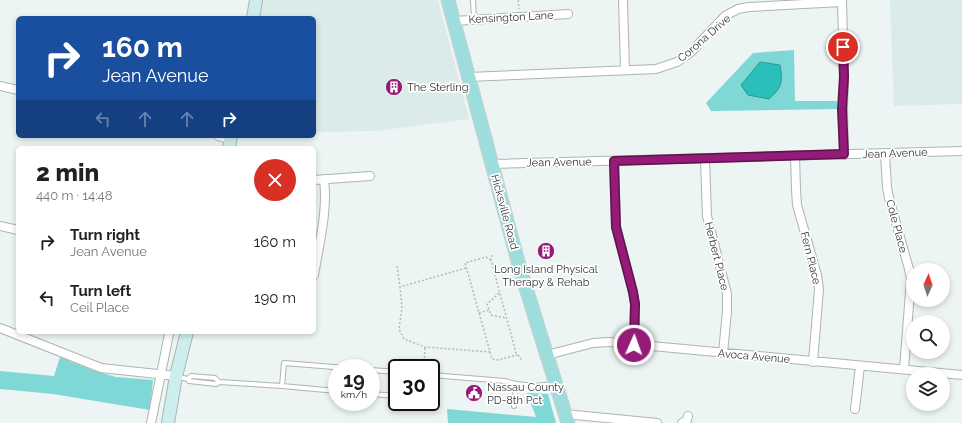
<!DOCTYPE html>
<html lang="en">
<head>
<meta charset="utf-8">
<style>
  body { margin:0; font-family:Raleway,sans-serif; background:#f6f6f6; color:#202124; height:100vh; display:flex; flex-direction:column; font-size:15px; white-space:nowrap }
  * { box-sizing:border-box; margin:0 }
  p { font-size:13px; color:#757577 }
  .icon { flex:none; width:22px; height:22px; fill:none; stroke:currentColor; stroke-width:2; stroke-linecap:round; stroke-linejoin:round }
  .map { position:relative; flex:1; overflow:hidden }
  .drawer { position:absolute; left:16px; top:146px; width:300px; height:188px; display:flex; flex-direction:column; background:#fff; border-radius:6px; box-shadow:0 2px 6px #0003 }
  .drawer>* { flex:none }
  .top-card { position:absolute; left:16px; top:16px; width:300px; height:122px; border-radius:6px; box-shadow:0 2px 6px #0003; background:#1a4fa0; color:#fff; overflow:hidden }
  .needle { width:26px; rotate:3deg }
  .tools { position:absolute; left:906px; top:263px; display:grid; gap:8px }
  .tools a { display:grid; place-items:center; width:44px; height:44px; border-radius:50%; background:#fff; box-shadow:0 2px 6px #0003; font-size:20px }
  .speed { position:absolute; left:328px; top:359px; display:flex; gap:8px; font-size:20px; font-weight:700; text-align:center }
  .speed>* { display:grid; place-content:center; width:52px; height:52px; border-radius:50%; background:#fff; box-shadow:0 2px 6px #0003; line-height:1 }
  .speed small { font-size:10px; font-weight:400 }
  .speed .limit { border:2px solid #111; border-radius:6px; background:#fff; color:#111 }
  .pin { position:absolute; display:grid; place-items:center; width:34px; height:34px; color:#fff; margin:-17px; border:2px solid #fff; border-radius:50%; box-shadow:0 1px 4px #0007 }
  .me { position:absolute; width:44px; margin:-22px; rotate:2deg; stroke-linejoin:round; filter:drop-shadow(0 0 3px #0008) }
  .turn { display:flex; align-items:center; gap:14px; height:84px; padding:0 20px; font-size:18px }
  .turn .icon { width:52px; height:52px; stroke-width:2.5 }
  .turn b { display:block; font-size:28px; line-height:34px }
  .lanes { display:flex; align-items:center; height:38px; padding:0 20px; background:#0003; justify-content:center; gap:20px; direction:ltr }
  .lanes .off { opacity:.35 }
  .round { display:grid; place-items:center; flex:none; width:42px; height:42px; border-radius:21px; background:#f6f6f6 }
  .headline { display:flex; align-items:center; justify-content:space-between; height:68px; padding:0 20px }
  h1 { font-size:24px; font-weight:800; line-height:30px }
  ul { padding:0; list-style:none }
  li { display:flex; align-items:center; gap:12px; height:56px; padding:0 20px }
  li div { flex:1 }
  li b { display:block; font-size:15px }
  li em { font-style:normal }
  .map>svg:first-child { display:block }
  .built { fill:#daebea }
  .green { fill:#7fd8d5 }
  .water { fill:#2bbfbc; stroke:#2d9694 }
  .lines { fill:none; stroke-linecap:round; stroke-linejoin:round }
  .lane-casing { stroke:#adb4b4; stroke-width:6 }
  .street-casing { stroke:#adb4b4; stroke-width:10 }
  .secondary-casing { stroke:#adb4b4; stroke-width:14 }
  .primary-casing { stroke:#cecfcf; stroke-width:15 }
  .path { stroke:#b4bab9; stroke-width:1.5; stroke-dasharray:2 2; stroke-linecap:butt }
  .lane { stroke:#fff; stroke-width:4 }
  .street { stroke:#fff; stroke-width:8 }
  .secondary { stroke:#ceeeee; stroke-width:12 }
  .primary { stroke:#9ddedc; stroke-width:13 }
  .route-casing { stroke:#60124d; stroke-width:10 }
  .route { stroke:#941b77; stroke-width:7 }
  .labels { text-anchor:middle; stroke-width:3.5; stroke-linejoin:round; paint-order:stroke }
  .street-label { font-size:11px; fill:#333635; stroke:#fff }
  .poi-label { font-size:11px; fill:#333635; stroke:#fff; text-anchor:start }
</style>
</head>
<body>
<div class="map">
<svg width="962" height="423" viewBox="0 0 962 423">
  <rect width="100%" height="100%" fill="#edf4f4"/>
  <!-- built -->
  <path class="built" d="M253,0h185l31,119 -93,12 -62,1v-114h-64z
    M890,0h72v104l-68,2z"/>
  <!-- green -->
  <path class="green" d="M794,50l1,51h42v8l-126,2 -5,-8 47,-50z
    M60,357l32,13 24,7 37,3 -3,30 -97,-16 -53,-5v-18l54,5z
    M527,393l21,1 8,29h-108l-1,-14 89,8z"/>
  <!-- water -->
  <path class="water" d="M760,62l20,3c3,18 2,22 -11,34l-21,-4 -7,-10z"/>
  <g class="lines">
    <defs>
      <path id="lane" d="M473,0l1,19
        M371,370l26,2
        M431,375l74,6 11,3
        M178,377l10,2 1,2 27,3 3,-2 63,4
        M188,379l3,-3 24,2 4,4
        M337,391l-55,-5 2,-23 62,5
        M431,393l2,-18
        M371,394l26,2
        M514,406l2,-22 19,2 19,-2"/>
      <path id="street" d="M623,0l2,70
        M842,0l2,77 -1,32 1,46
        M454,21l114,-7
        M469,77l187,-8 21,-7 14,-10 34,-36 13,-7 11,-2 93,-5
        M0,86l18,4
        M218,136l12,3
        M885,154l2,33 2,11 20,71 2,10 -7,90
        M795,156l1,33 1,16 20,70 2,14 -6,73
        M705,159l2,57 20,78v17l-4,42
        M614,161l2,66 17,65 2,12 -1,41
        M493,164l469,-13
        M314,180l56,-4
        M0,226l18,4
        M314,275c5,-31 14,-64 10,-96
        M0,328l101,40 75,8
        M547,355l46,-12 16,-1 353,33
        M855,409l5,-43
        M565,414l92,9
        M151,423l18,-89
        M682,423l5,-3 1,-4"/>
      <path id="secondary" d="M253,18l3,-18
        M229,148l2,-12
        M168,423l8,-47 11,-44"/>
      <path id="primary" d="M448,0l72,269 48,154"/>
    </defs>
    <!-- lane casing -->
    <use href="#lane" class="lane-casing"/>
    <!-- street casing -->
    <use href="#street" class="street-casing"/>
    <!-- secondary casing -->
    <use href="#secondary" class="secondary-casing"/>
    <!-- primary casing -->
    <use href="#primary" class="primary-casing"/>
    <!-- path -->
    <path class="path" d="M518,0l1,9
      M492,255l-1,5 25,93 7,8
      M491,260l-5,-3 -21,6 27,96 6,1 19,-5
      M397,266l3,21
      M466,268l-66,19 2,21 -3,21 5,10 21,8 65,5
      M499,293l-12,11 4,11 15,3
      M479,313l10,-3
      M424,366l1,-19"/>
    <!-- lane -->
    <use href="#lane" class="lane"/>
    <!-- street -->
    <use href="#street" class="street"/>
    <!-- secondary -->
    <use href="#secondary" class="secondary"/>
    <!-- primary -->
    <use href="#primary" class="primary"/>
  </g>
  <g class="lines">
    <defs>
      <path id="route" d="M634,345l1,-41 -2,-12 -17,-65 -2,-66 230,-7 -2,-45 2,-32 -1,-30"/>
    </defs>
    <!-- route casing -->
    <use href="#route" class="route-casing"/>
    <!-- route -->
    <use href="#route" class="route"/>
  </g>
  <!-- icons -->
  <defs>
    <symbol id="building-disc" viewBox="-11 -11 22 22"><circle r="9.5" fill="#941b77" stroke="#fff"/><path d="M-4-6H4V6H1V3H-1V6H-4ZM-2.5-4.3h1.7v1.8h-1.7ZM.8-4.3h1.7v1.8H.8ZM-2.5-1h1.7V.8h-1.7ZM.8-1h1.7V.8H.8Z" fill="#fff"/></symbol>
    <symbol id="civic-disc" viewBox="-11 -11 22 22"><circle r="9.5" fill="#941b77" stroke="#fff"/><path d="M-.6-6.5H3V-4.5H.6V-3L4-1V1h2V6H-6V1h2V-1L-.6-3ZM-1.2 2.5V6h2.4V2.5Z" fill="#fff"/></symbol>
  </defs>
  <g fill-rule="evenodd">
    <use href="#building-disc" x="384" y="77" width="20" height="20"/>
    <use href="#building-disc" x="536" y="241" width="20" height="20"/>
    <use href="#civic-disc" x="464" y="383" width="20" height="20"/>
  </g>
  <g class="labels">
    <!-- street labels -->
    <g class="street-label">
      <text transform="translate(511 17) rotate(-3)" y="4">Kensington Lane</text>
      <text transform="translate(704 38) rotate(-41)" y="4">Corona Drive</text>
      <text transform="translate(895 153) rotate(-2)" y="4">Jean Avenue</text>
      <text transform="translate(559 162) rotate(-1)" y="4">Jean Avenue</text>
      <text transform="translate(505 212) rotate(75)" y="4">Hicksville Road</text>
      <text transform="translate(897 226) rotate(75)" y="4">Cole Place</text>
      <text transform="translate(717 256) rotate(76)" y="4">Herbert Place</text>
      <text transform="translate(811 258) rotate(76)" y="4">Fern Place</text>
      <text transform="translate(754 356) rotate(5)" y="4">Avoca Avenue</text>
    </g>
    <!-- poi labels -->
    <g class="poi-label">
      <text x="407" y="91">The Sterling</text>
      <text x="546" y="273" text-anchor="middle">Long Island Physical<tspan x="546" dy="13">Therapy &amp; Rehab</tspan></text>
      <text x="487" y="391">Nassau County<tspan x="487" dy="13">PD-8th Pct</tspan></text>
    </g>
  </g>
</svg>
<div class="tools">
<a><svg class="needle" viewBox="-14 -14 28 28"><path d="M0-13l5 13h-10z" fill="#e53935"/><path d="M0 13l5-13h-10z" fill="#757577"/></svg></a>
<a><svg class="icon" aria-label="search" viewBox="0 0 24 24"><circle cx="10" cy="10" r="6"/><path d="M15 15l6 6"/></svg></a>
<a><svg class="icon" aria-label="layers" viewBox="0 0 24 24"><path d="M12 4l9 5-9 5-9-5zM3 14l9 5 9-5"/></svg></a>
</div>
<div class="speed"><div>19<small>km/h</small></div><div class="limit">30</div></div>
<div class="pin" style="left:843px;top:47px;background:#d93025"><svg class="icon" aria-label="arrive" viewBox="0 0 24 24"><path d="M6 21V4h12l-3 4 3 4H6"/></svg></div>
<svg class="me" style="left:634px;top:345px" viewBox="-20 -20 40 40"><circle r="17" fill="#941b77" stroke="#fff" stroke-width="3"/><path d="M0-11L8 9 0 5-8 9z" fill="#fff"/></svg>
<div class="top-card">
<div class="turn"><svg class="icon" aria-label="right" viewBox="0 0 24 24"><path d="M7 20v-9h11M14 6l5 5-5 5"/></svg><div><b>160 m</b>Jean Avenue</div></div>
<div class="lanes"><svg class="icon off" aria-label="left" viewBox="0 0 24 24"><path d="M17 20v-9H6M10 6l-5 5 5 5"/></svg><svg class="icon off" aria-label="ahead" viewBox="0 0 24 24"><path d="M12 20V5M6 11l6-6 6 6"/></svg><svg class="icon off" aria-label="ahead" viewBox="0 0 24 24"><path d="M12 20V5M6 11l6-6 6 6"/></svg><svg class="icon" aria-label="right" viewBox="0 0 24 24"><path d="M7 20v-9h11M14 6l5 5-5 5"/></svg></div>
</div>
<section class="drawer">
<div class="headline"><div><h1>2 min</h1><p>440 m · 14:48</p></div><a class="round" style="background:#d93025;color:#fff"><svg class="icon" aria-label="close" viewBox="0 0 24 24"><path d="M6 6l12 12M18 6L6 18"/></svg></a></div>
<ul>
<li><svg class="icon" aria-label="right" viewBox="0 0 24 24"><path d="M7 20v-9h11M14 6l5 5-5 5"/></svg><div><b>Turn right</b><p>Jean Avenue</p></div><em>160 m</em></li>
<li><svg class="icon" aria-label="left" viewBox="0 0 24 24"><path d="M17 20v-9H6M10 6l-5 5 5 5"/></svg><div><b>Turn left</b><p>Ceil Place</p></div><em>190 m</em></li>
</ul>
</section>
</div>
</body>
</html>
